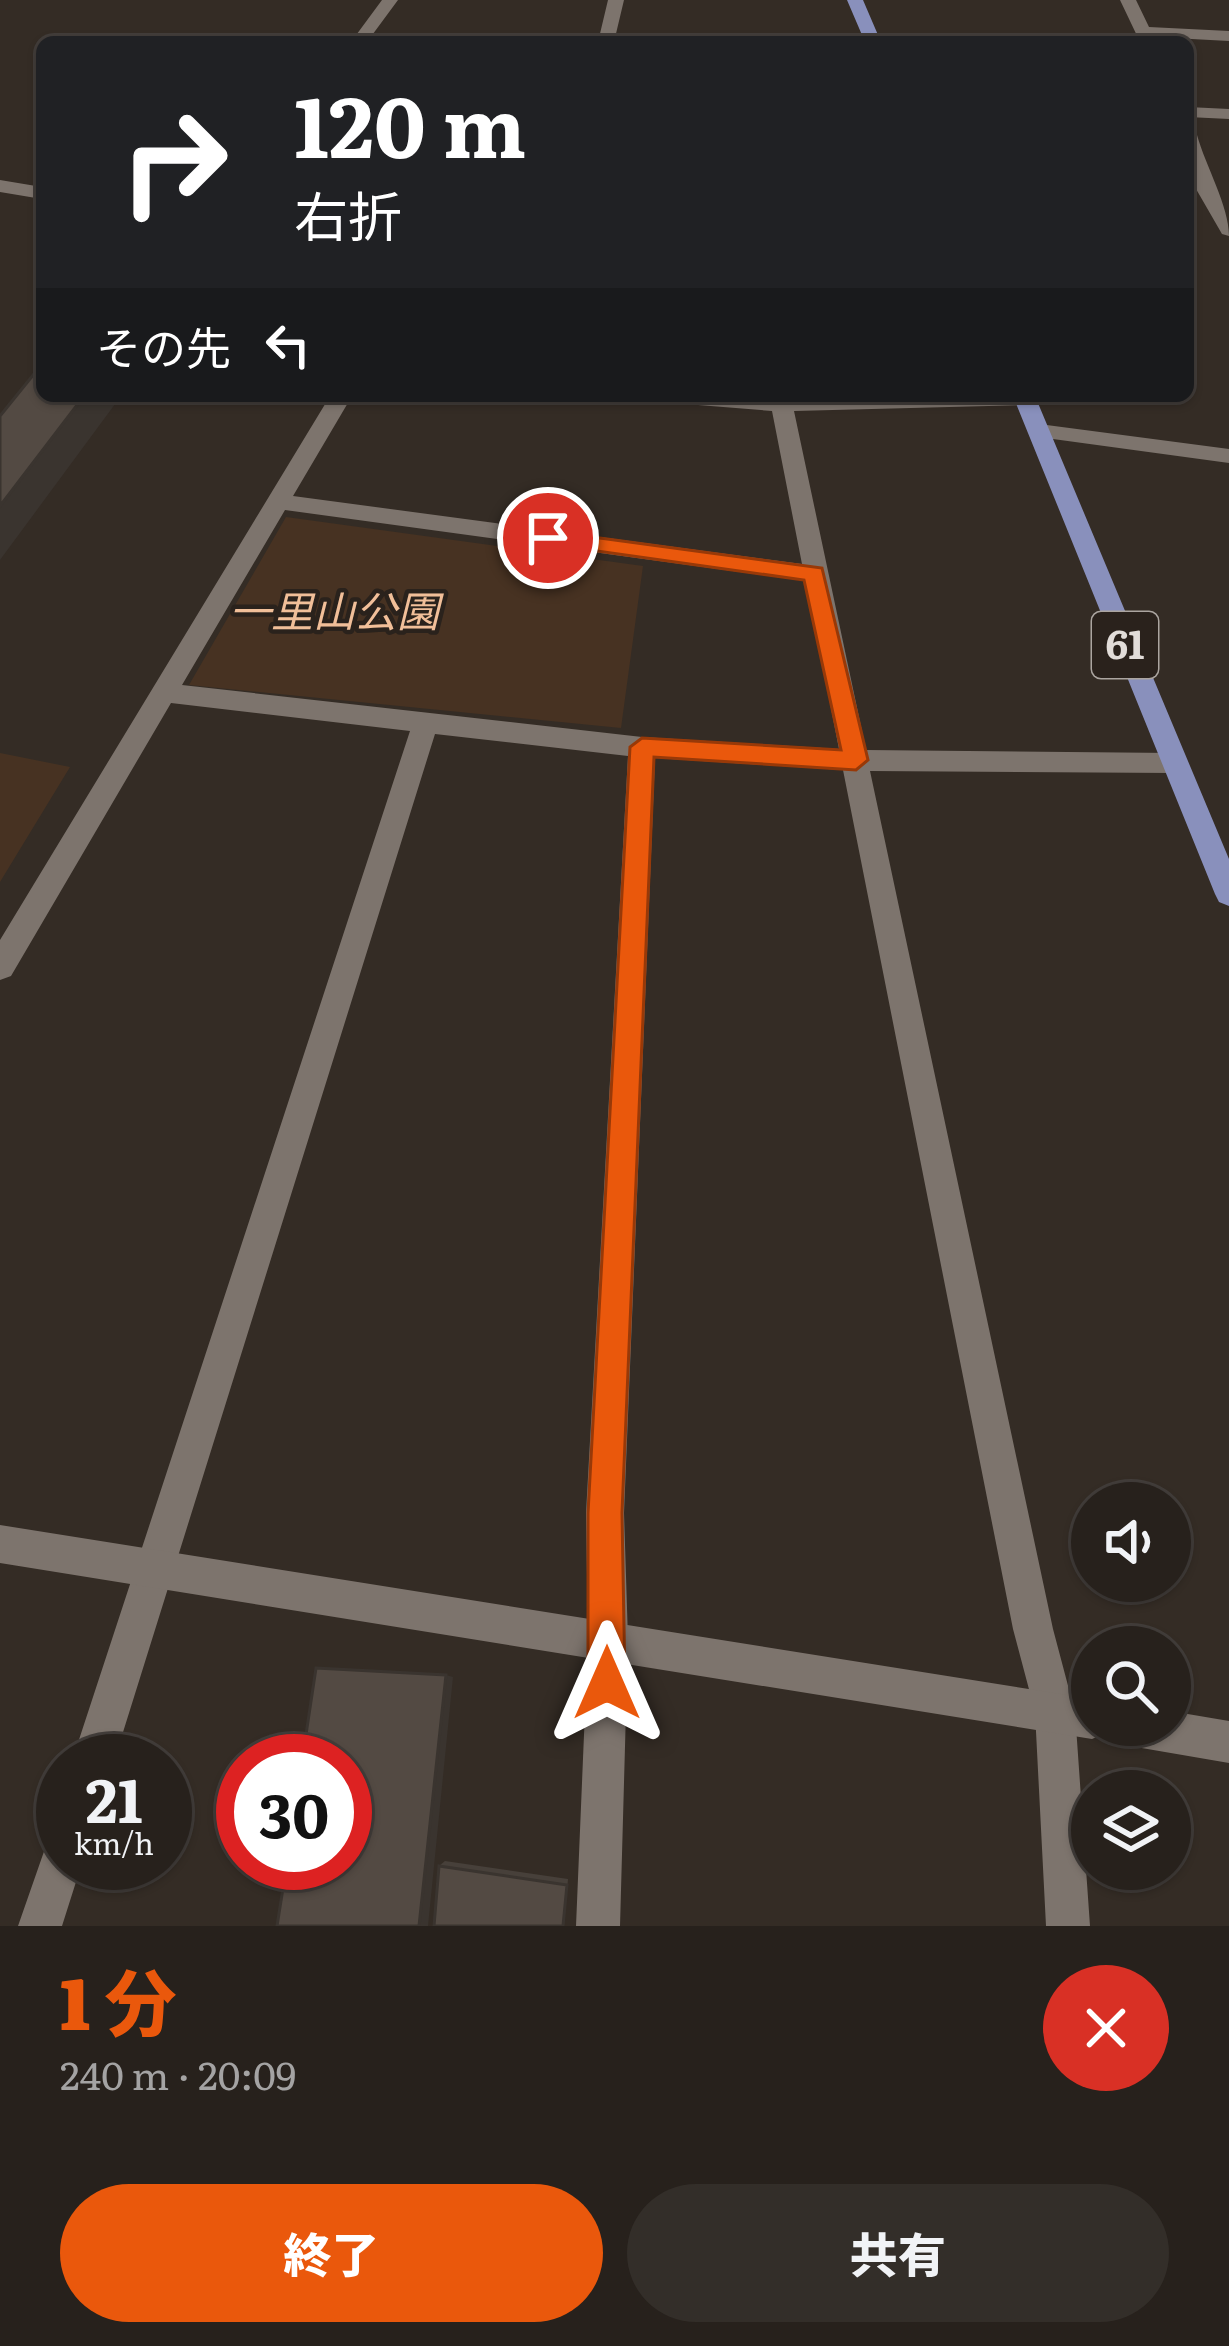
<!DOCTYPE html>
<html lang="ja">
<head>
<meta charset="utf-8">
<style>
  body { margin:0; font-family:Literata,"Noto Sans JP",serif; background:#332e29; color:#f1f3f6; height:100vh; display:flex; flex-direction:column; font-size:45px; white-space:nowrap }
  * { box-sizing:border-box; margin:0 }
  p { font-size:39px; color:#a4a3a3 }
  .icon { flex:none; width:66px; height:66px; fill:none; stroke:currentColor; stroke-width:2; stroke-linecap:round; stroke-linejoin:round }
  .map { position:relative; height:1926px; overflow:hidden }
  .drawer { display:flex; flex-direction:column; background:#27211c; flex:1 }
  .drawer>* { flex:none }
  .hud { position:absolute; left:36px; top:36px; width:1158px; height:366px; border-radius:18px; box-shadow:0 3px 9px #0004,0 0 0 3px #433e3b; background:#202124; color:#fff; overflow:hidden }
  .fabs { position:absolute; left:1071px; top:1482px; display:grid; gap:24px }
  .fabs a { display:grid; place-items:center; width:120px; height:120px; border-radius:50%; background:#27211c; box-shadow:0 3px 9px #0004,0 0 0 3px #433e3b; font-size:60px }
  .speed { position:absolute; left:36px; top:1734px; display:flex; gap:24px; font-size:60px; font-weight:700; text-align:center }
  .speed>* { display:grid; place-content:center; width:156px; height:156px; border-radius:50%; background:#27211c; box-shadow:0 3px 9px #0004,0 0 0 3px #433e3b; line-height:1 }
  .speed small { font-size:30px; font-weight:400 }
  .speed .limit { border:18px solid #d22; background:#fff; color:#111 }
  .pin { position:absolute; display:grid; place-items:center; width:102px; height:102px; color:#fff; margin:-51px; border:6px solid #fff; border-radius:50%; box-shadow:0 3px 12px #0007 }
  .me { position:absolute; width:132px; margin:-66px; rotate:0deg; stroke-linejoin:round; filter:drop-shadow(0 0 9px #0008) }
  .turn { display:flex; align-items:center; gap:42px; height:252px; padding:0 60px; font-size:54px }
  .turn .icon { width:156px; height:156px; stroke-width:2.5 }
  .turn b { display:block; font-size:84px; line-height:102px }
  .then { display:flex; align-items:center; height:114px; padding:0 60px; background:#0003; gap:24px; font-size:45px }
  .round { display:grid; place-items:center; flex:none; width:126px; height:126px; border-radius:63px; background:#332e29 }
  .head { display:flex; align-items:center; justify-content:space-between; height:204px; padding:0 60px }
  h1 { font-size:72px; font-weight:800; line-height:90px; color:#ea580c }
  .cta { display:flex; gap:24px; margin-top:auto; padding:24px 60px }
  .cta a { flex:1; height:138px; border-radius:72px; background:#ea580c; color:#fff; font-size:48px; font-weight:800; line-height:138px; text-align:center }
  .cta a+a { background:#332e29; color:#f1f3f6 }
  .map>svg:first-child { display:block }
  .green { fill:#473222 }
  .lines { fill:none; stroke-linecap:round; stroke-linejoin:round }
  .street { fill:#7d746d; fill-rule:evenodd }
  .secondary { fill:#7d746d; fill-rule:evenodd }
  .primary { fill:#8990bc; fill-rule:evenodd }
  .wall { fill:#47403a }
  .shaded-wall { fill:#3a342f }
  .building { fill:#534a43; stroke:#3a342f; stroke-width:3 }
  .route { fill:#ea580c; stroke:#983908; stroke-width:3 }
  .labels { text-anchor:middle; stroke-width:9; stroke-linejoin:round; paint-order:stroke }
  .shield { fill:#2a221c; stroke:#aba5a0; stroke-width:3 }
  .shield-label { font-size:39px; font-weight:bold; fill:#e2ddd9 }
  .park-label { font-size:42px; font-style:italic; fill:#f1bf99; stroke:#2a221c }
</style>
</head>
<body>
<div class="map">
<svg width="1229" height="1926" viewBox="0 0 1229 1926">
  <rect width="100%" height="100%" fill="#342c25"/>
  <!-- green -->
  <path class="green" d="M286,517l357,49 -22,162 -432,-43z
    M0,753l70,14 -70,115z"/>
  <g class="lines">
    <!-- street -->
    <path class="street" d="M382,0h16l-31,42h-16z
      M608,0h16l-10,42h-16z
      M1120,0h16l13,27 80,4v10l-75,-4 2,5h-16z
      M1188,107l41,2v10l-41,-2z
      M1188,130l9,5c9,32 32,71 32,101l-7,-2 -30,-52z
      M0,180l42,7v12l-42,-7z
      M330,396h22l-59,100 509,68 -30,-153 -99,-8 -11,-7 374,2 -11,7 -231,6 72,339 307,3 14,10 -14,10 -303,-2 183,858 22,83 15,214h-44l-11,-214 -22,-83 -170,-859 -188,-12 -31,755 4,126 -8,287h-44l12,-287 -2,-126 42,-757 -193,-22 -321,1027h-42l338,-1030 -239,-28 -160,273 -11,4v-40zM285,510l521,71 33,168 -197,-12 -460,-52z
      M1039,424l190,25v14l-198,-27 -3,-5z
      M63,1834v29h19l-20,63h-44l30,-86z"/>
    <!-- secondary -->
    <path class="secondary" d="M0,1525l1092,174v26h78v-14l59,10v42l-99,-17 -15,-6 -5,-14 -4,7 -14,6 -1092,-176z"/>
    <!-- primary -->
    <path class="primary" d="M847,0h16l18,42h-16z
      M1013,396h22l194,463v47l-10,-4 -4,-8z"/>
  </g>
  <!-- wall -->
  <path class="wall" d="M445,1861l123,18 -4,47h-130l5,-60z"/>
  <!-- shaded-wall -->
  <path class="shaded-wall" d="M84,396h37l-121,164v-54z
    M446,1675l7,2 -25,249h-9z"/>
  <!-- building -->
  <path class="building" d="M42,364v32h42l-84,110v-90z
    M316,1668l130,7 -27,251h-142l10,-63h58v-102h-43z
    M439,1866l128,19 -4,41h-129z"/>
  <!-- route -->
  <path class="route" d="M548,531l274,37 46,192 -12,10 -202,-13 -32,756 3,170 -5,13 -13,5 -13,-5 -6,-13v-170l42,-766 12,-9 199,12 -37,-170 -264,-37v-10z"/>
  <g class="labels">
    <!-- shield labels -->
    <rect class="shield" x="1092" y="612" width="66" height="66" rx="9"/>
    <g class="shield-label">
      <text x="1125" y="659">61</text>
    </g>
    <!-- park labels -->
    <g class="park-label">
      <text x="334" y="627">一里山公園</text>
    </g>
  </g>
</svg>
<div class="fabs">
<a><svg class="icon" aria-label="sound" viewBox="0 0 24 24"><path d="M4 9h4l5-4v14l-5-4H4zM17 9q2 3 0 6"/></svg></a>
<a><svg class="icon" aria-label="search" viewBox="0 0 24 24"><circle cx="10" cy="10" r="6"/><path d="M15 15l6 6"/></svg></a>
<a><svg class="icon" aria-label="layers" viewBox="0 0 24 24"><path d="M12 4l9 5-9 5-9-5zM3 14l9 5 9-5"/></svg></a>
</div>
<div class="speed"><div>21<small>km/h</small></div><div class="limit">30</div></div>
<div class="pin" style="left:548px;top:538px;background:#d93025"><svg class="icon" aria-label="arrive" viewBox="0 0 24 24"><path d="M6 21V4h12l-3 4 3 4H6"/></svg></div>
<svg class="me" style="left:607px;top:1683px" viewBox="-20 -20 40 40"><path d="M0-17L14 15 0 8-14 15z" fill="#ea580c" stroke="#fff" stroke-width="4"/></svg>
<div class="hud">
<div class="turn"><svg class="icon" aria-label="right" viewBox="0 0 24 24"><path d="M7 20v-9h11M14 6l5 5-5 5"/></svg><div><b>120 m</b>右折</div></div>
<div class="then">その先<svg class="icon" aria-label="left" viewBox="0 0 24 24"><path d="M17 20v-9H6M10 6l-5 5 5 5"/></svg></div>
</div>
</div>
<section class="drawer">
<div class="head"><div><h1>1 分</h1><p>240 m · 20:09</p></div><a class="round" style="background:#d93025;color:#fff"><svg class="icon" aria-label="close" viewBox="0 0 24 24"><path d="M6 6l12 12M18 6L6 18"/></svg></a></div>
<div class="cta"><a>終了</a><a>共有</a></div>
</section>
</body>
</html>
